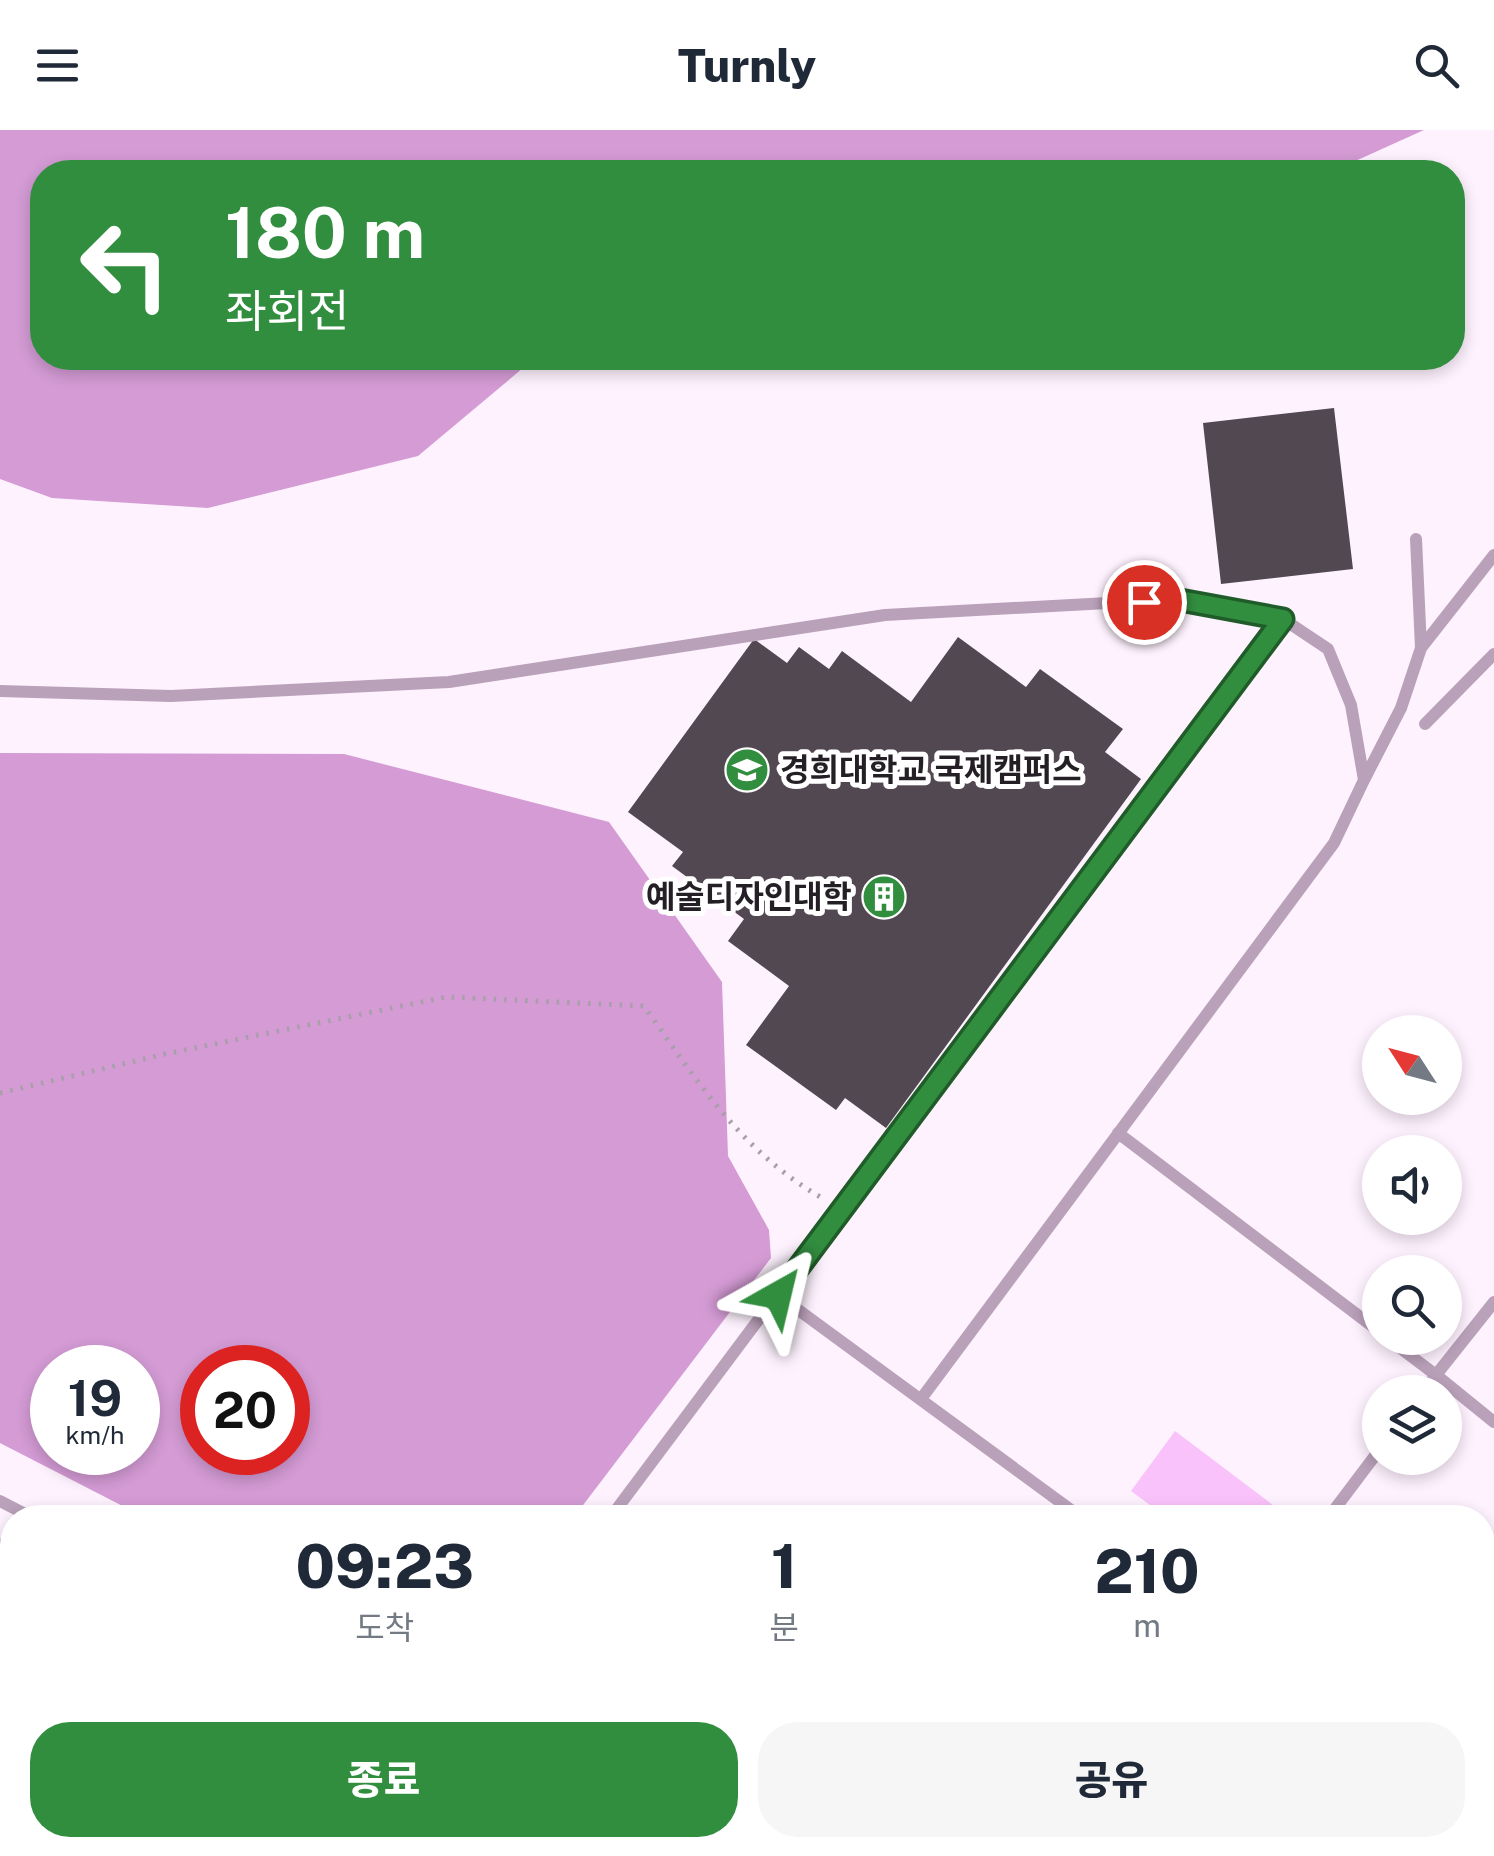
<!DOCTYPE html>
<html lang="ko">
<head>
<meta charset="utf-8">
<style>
  body { margin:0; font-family:"Public Sans","Noto Sans KR",sans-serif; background:#f6f6f7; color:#1f2937; height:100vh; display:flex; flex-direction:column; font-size:38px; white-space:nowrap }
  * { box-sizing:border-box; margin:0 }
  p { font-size:32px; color:#747a83 }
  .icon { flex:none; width:55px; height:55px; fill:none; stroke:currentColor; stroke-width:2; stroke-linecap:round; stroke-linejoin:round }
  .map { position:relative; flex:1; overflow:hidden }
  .side { position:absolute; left:0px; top:1375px; width:1495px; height:352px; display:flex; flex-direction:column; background:#fff; border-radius:40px 40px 0 0; box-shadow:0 5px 15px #0003 }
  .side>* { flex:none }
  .guide { position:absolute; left:30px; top:30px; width:1435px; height:210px; border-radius:40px; box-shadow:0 5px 15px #0003; background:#328e3f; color:#fff; overflow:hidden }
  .needle { width:65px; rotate:306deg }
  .fabs { position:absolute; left:1362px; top:885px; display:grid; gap:20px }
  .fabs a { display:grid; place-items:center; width:100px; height:100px; border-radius:50%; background:#fff; box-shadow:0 5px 15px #0003; font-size:50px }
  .speed { position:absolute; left:30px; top:1215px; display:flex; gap:20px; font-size:50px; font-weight:700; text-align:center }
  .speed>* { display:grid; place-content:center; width:130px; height:130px; border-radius:50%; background:#fff; box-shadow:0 5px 15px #0003; line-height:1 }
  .speed small { font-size:25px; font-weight:400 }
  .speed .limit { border:15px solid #d22; background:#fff; color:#111 }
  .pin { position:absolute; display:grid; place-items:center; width:85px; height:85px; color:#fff; margin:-42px; border:5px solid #fff; border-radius:50%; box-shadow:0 2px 10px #0007 }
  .me { position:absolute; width:110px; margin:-55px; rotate:37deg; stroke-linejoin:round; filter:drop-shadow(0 0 8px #0008) }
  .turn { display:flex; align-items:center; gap:35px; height:210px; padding:0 30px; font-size:45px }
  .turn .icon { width:130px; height:130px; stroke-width:2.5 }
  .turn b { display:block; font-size:70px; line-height:85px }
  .eta { display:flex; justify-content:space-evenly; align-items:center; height:170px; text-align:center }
  .eta b { font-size:60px; font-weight:800; line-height:70px }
  .primary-button { display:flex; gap:20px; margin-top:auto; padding:20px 30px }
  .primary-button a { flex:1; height:115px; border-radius:40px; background:#328e3f; color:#fff; font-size:40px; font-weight:800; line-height:115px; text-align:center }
  .primary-button a+a { background:#f6f6f7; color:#1f2937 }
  header { display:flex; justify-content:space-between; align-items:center; height:130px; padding:0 30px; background:#fff; font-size:45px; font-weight:800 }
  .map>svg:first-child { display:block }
  .green { fill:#fac2fb }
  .forest { fill:#d49bd5; fill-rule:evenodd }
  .building { fill:#524852 }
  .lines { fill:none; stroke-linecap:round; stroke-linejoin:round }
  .path { stroke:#a89fa8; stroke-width:5; stroke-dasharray:2.5 8; stroke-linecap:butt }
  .service { stroke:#baa1ba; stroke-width:12 }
  .route-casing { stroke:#205c29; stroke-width:25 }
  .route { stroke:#328e3f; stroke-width:18 }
  .labels { text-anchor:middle; stroke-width:10; stroke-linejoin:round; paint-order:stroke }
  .poi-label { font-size:32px; font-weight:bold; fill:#241f24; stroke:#fff; text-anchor:start }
</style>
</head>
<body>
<header><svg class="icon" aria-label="menu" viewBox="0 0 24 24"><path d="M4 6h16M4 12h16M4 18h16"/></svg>Turnly<svg class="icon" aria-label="search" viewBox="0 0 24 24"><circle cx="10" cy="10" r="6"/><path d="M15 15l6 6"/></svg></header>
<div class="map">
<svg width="1494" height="1726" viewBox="0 0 1494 1726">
  <rect width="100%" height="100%" fill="#fef2fe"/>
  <!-- green -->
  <path class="green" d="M1175,1301l110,83 -2,3h-117l-35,-26z
    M484,1715h52l15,11h-66z"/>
  <!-- forest -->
  <path class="forest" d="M0,0h1424l-93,42h-1289v186h493l-117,98 -210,52 -156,-10 -52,-19z
    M0,623l344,1 265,68 113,160 6,174 41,74 2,28 -197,259h-430l-144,-74zM52,1238h86v84h-86zM202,1238h86v84h-86z
    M0,1408l12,7v61l-12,-9z
    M160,1715h168l-9,11h-167z"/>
  <!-- building -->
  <path class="building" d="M1334,278l19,161 -132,15 -18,-161z
    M958,507l68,50 14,-18 83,60 -18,23 36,27 -255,349 -41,-30 -9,12 -90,-65 43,-59 -61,-45 16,-22 -72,-53 11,-14 -55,-40 126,-173 33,24 12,-16 30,22 13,-18 69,51z
    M1487,1467l7,5v254h-204l8,-11h184v-242z
    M0,1561l12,9v145h21l-8,11h-25z"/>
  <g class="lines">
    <!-- path -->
    <path class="path" d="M0,963l165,-39 281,-57 198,9c53,75 98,147 180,193
      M458,1715l2,11"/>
    <!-- service -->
    <path class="service" d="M1416,409l5,109
      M0,561l171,5 278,-14 436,-67 296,-16 102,20 45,30 23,56 13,75 37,-72 20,-60 73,-93
      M1425,594l69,-70
      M1118,1003l262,199
      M778,1165l304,223
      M1494,1172l-58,73 58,47
      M1387,1208l49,37 -13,17
      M921,1269l413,-556 30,-63
      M0,1371l33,17
      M610,1388l673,-899
      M1328,1388l52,-69
      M1482,1428l12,9
      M626,1715l15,11
      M351,1726l8,-11
      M1072,1726l8,-11
      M1225,1726l8,-11"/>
  </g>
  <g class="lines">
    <defs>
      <path id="route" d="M778,1165l505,-676 -103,-19 -36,2"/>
    </defs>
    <!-- route casing -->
    <use href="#route" class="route-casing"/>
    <!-- route -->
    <use href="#route" class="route"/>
  </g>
  <!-- icons -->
  <defs>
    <symbol id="university-disc" viewBox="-11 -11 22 22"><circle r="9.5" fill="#328e3f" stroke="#fff"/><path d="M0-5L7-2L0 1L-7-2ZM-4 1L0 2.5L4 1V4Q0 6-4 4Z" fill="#fff"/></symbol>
    <symbol id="building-disc" viewBox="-11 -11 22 22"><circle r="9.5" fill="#328e3f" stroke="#fff"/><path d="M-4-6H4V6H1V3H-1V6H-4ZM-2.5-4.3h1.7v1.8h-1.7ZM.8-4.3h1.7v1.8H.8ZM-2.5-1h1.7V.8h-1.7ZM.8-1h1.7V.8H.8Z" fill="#fff"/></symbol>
  </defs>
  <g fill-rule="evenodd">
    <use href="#university-disc" x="722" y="615" width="50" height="50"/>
    <use href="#building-disc" x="859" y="742" width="50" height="50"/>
  </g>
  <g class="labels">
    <!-- poi labels -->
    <g class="poi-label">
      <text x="780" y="651">경희대학교 국제캠퍼스</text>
      <text x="852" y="778" text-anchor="end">예술디자인대학</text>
    </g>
  </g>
</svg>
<div class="fabs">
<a><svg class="needle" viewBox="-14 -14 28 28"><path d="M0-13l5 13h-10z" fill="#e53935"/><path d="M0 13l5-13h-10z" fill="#747a83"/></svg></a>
<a><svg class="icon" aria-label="sound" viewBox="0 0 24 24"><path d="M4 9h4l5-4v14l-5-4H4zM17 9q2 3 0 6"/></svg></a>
<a><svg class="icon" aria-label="search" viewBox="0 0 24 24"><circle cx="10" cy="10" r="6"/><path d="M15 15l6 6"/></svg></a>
<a><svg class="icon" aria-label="layers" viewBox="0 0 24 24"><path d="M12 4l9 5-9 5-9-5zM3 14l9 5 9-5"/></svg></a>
</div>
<div class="speed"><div>19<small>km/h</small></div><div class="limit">20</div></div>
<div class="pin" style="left:1144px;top:472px;background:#d93025"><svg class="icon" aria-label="arrive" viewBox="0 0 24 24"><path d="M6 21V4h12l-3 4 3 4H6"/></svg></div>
<svg class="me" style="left:778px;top:1165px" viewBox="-20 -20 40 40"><path d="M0-17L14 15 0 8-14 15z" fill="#328e3f" stroke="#fff" stroke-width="4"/></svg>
<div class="guide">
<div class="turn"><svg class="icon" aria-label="left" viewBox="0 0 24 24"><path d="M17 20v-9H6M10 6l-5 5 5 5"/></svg><div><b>180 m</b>좌회전</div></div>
</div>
<section class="side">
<div class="eta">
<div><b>09:23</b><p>도착</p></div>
<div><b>1</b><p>분</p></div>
<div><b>210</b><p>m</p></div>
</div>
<div class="primary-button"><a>종료</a><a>공유</a></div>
</section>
</div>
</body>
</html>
